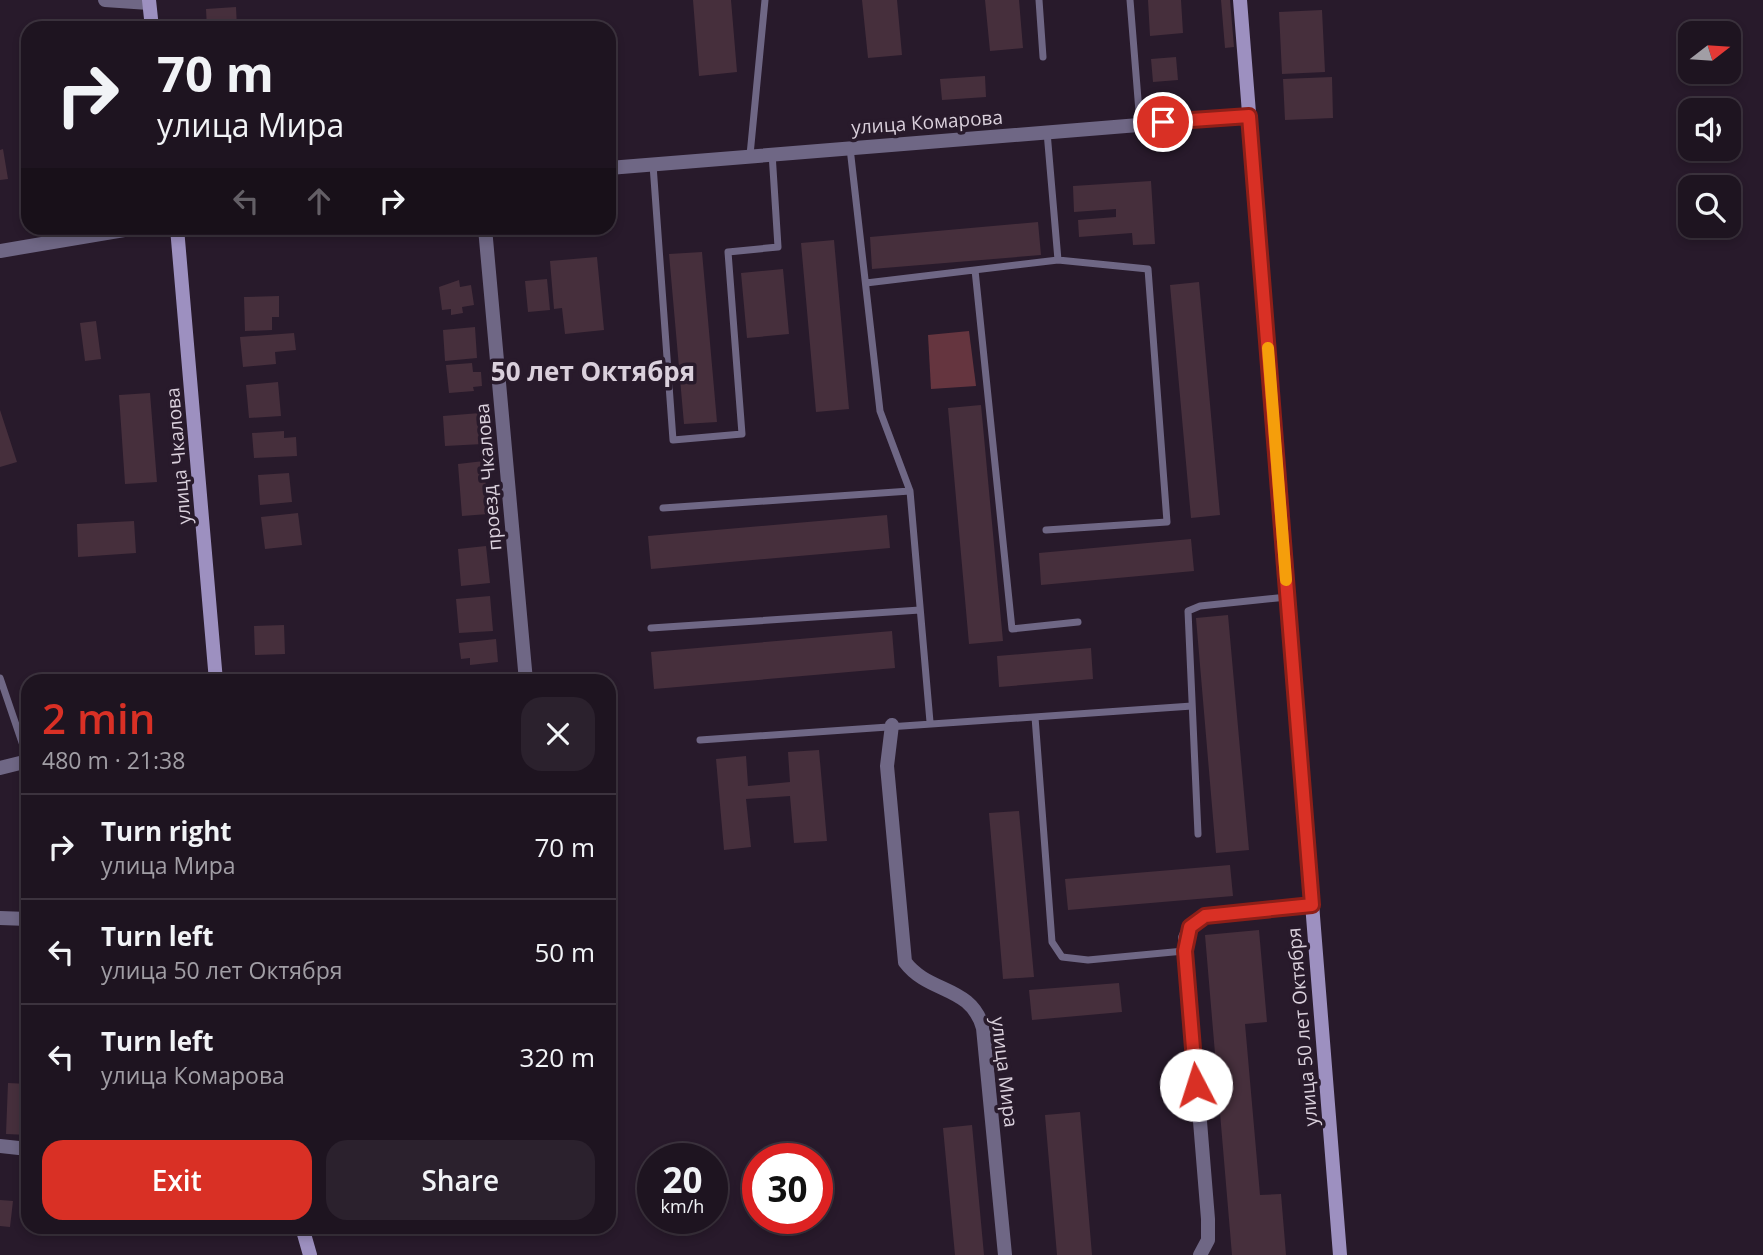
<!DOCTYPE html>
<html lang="en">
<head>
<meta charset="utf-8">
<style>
  body { margin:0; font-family:"Open Sans",sans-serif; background:#2b212d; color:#f1f3f6; height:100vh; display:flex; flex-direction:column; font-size:26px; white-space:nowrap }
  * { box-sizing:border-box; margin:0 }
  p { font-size:23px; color:#a19ea5 }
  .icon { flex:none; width:38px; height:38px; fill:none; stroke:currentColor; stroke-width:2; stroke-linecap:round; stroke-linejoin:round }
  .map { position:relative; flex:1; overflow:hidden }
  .sheet { position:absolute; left:21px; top:674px; width:595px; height:560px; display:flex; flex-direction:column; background:#1e1420; border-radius:21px; box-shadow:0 4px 10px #0003,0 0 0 2px #3c333e }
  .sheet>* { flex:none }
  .top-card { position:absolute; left:21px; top:21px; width:595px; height:214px; border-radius:21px; box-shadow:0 4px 10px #0003,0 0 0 2px #3c333e; background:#1e1420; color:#f1f3f6; overflow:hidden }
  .needle { width:46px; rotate:73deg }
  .buttons { position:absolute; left:1678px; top:21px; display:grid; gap:14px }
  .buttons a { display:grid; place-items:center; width:63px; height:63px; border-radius:14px; background:#1e1420; box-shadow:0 4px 10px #0003,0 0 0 2px #3c333e; font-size:35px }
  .speed { position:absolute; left:637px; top:1143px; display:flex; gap:14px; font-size:35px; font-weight:700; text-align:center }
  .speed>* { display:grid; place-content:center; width:91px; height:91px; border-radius:50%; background:#1e1420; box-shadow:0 4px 10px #0003,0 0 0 2px #3c333e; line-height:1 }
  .speed small { font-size:18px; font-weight:400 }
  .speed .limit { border:10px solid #d22; background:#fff; color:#111 }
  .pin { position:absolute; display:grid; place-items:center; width:60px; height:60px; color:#fff; margin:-30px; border:4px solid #fff; border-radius:50%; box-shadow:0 2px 7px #0007 }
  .me { position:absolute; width:77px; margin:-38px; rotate:355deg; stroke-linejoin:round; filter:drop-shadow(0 0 5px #0008) }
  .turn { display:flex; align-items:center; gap:24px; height:147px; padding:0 21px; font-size:32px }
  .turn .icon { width:91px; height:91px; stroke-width:2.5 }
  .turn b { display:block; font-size:49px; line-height:60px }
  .lanes { display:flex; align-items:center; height:66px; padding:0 21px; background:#0003; justify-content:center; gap:35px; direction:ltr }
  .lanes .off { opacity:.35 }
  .round { display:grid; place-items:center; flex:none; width:74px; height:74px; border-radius:21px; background:#2b212d }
  .head { display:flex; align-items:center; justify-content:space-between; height:119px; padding:0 21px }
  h1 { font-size:42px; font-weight:600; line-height:52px; color:#d93025 }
  .primary-button { display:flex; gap:14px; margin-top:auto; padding:14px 21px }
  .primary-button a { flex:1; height:80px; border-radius:21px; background:#d93025; color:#fff; font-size:28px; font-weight:600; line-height:80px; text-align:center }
  .primary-button a+a { background:#2b212d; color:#f1f3f6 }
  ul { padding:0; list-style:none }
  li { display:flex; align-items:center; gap:21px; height:105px; padding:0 21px; border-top:2px solid #3c333e }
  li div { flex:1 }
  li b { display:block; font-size:26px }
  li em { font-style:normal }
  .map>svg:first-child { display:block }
  .green { fill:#65353f }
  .building { fill:#462f3c }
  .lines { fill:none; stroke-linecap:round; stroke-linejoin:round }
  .lane { stroke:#6f6785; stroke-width:7 }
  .street { stroke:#6f6785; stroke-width:14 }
  .secondary { stroke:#9d90c0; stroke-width:14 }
  .route-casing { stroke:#8d1f18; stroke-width:18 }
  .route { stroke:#d93025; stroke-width:12 }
  .slow { stroke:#f59e0b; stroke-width:12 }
  .labels { text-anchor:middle; stroke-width:7; stroke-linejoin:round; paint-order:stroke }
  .street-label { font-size:19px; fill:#dad0dc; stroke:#281a2b }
  .district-label { font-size:26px; font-weight:bold; fill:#dad0dc; stroke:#281a2b }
</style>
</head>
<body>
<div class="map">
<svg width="1763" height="1255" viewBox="0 0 1763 1255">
  <rect width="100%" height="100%" fill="#281a2b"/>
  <!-- green -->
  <path class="green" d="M969,331l7,55 -45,3 -3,-54z"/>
  <!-- building -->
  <path class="building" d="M693,0h38l6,72 -38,4z
    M862,0h35l5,55 -34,3z
    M985,0h34l4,48 -33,3z
    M1148,0h33l2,33 -33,3z
    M1221,0h9l4,47 -9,1z
    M236,7l1,21h-30l-1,-19z
    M1322,10l3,62 -43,2 -3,-62z
    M1176,57l2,23 -25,2 -2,-23z
    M985,76l1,21 -44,3 -2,-21z
    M1332,77l1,41 -48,2 -2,-41z
    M3,149l5,30 -8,1v-30z
    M1151,181l4,63 -22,1 -1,-12 -53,4 -1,-17 38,-3v-8l-42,3 -1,-26z
    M1038,222l3,33 -169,14 -2,-32z
    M834,240l15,169 -33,3 -15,-169z
    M702,252l15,170 -33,2 -15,-170z
    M597,257l7,73 -39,4 -3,-26 -8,1 -4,-48z
    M783,269l6,65 -42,4 -6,-65z
    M547,279l3,31 -22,2 -3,-31z
    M459,280l1,7 11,-2 3,20 -12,2 1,6 -12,2v-6l-9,1 -3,-23z
    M1199,282l21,233 -29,3 -21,-233z
    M279,296v21h-7v13l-27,1 -1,-34z
    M96,321l5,38 -16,2 -5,-38z
    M475,327l2,31 -32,3 -2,-31z
    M294,333l2,17 -21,2 1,12 -33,3 -3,-30z
    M472,363l1,9h8l1,14 -9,1 1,4 -25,2 -3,-28z
    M278,382l3,34 -32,2 -3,-33z
    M150,393l7,89 -32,2 -6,-89z
    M981,405l22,236 -34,3 -21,-236z
    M0,410l17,52 -17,5z
    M480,413l3,31 -38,2 -2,-30z
    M284,431v7l12,-1 1,19 -43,2 -2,-25z
    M484,461l4,53 -26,2 -4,-52z
    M289,473l3,29 -32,3 -2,-30z
    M298,513l4,32 -37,4 -4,-32z
    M887,515l3,33 -239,21 -3,-33z
    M134,521l2,32 -58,4 -1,-33z
    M1191,539l3,32 -153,14 -2,-32z
    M486,546l4,37 -29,3 -3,-37z
    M490,596l3,35 -34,2 -3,-34z
    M1228,615l21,235 -33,3 -20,-235z
    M284,625l1,29 -30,1 -1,-29z
    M892,631l3,37 -241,21 -3,-37z
    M496,639l2,23 -28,3v-7l-9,1 -2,-16z
    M1091,648l2,31 -94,8 -2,-31z
    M181,673v8h-33v-7z
    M819,750l8,91 -33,2 -4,-47 -44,3 5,48 -27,3 -8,-91 30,-3 2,30 42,-4 -2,-30z
    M1019,811l15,166 -31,2 -14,-166z
    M1230,865l3,31 -165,14 -3,-31z
    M1259,930l8,92 -22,2 15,171 21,-1 5,61h-54l-27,-320z
    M1119,983l3,29 -90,8 -3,-30z
    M8,1083l20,1v51l-22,-1z
    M1080,1112l12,143h-35l-12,-140z
    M972,1125l12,130h-29l-12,-127z
    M0,1200l13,1 -3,26 -10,-1z
    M34,1227h34l-1,6 -33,-3z
    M73,1227h33v5l-34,-2z"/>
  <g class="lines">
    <!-- lane -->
    <path class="lane" d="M1039,0l4,57
      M1130,0l10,124
      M850,148l30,263 30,80 20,231
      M750,155l15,-155
      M653,165l20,275 69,-6 -14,-182 50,-5 -6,-94
      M975,270l37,359 66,-7
      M866,283l192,-23
      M663,508l247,-17
      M1046,530l121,-8 -19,-253 -90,-9 -11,-128
      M651,628l269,-18
      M0,678l28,82
      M1035,717l17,225 10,15 26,3 96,-9
      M700,740l492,-34
      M1198,834l-10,-223 12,-5 87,-9"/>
    <!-- street -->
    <path class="street" d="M105,0l44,3
      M609,168l640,-52
      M485,228l41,453
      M0,251l136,-23
      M892,725l-5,41 18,196c24,32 66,23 78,66l22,227
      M0,768l28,-7
      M0,918l28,1
      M0,1146l28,3
      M1200,1255l8,-15v-21l-23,-281 5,-11 15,-11 107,-11"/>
    <!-- secondary -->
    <path class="secondary" d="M149,0l3,28
      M1240,0l100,1255
      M177,228l39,453
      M302,1227l8,28"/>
  </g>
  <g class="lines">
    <defs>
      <path id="route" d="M1163,122l86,-6 63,789 -107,11 -15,11 -5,24 11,134"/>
    </defs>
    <!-- route casing -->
    <use href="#route" class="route-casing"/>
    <!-- route -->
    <use href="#route" class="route"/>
    <!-- slow -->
    <path class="slow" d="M1268,348l18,232"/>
  </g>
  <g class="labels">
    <!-- street labels -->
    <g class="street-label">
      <text transform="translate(927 122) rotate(-4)" y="7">улица Комарова</text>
      <text transform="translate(178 456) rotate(-95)" y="7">улица Чкалова</text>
      <text transform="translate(488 477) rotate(-95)" y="7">проезд Чкалова</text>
      <text transform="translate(1302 1027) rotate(-95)" y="7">улица 50 лет Октября</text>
      <text transform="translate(1005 1072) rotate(83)" y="7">улица Мира</text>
    </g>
    <!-- district labels -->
    <g class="district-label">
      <text x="593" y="381">50 лет Октября</text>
    </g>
  </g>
</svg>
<div class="buttons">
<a><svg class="needle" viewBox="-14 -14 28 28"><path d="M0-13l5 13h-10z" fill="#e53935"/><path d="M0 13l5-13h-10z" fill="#a19ea5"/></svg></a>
<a><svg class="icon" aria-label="sound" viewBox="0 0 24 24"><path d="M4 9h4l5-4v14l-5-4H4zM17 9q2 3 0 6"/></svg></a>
<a><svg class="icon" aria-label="search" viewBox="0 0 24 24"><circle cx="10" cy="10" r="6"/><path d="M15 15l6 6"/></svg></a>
</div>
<div class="speed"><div>20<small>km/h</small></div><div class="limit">30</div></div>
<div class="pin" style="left:1163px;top:122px;background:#d93025"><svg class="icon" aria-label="arrive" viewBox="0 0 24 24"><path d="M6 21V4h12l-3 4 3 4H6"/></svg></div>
<svg class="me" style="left:1196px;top:1085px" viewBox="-20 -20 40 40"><circle r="19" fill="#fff"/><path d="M0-13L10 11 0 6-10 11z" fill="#d93025"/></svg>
<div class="top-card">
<div class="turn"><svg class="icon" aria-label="right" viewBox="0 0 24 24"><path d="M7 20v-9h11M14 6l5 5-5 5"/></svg><div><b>70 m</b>улица Мира</div></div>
<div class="lanes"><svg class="icon off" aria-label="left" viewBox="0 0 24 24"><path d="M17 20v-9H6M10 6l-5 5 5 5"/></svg><svg class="icon off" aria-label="ahead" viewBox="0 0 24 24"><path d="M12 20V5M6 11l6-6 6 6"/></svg><svg class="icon" aria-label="right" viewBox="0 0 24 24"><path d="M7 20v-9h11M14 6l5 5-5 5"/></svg></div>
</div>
<section class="sheet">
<div class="head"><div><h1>2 min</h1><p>480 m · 21:38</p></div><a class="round"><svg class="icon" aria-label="close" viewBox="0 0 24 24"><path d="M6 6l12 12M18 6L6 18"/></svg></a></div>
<ul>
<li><svg class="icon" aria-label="right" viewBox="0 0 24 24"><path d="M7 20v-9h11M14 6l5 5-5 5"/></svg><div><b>Turn right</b><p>улица Мира</p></div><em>70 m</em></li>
<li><svg class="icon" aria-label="left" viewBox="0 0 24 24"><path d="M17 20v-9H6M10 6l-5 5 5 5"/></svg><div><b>Turn left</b><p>улица 50 лет Октября</p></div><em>50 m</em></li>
<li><svg class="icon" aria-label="left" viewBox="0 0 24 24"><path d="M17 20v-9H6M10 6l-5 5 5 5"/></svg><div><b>Turn left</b><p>улица Комарова</p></div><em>320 m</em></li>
</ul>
<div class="primary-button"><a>Exit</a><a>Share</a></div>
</section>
</div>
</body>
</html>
